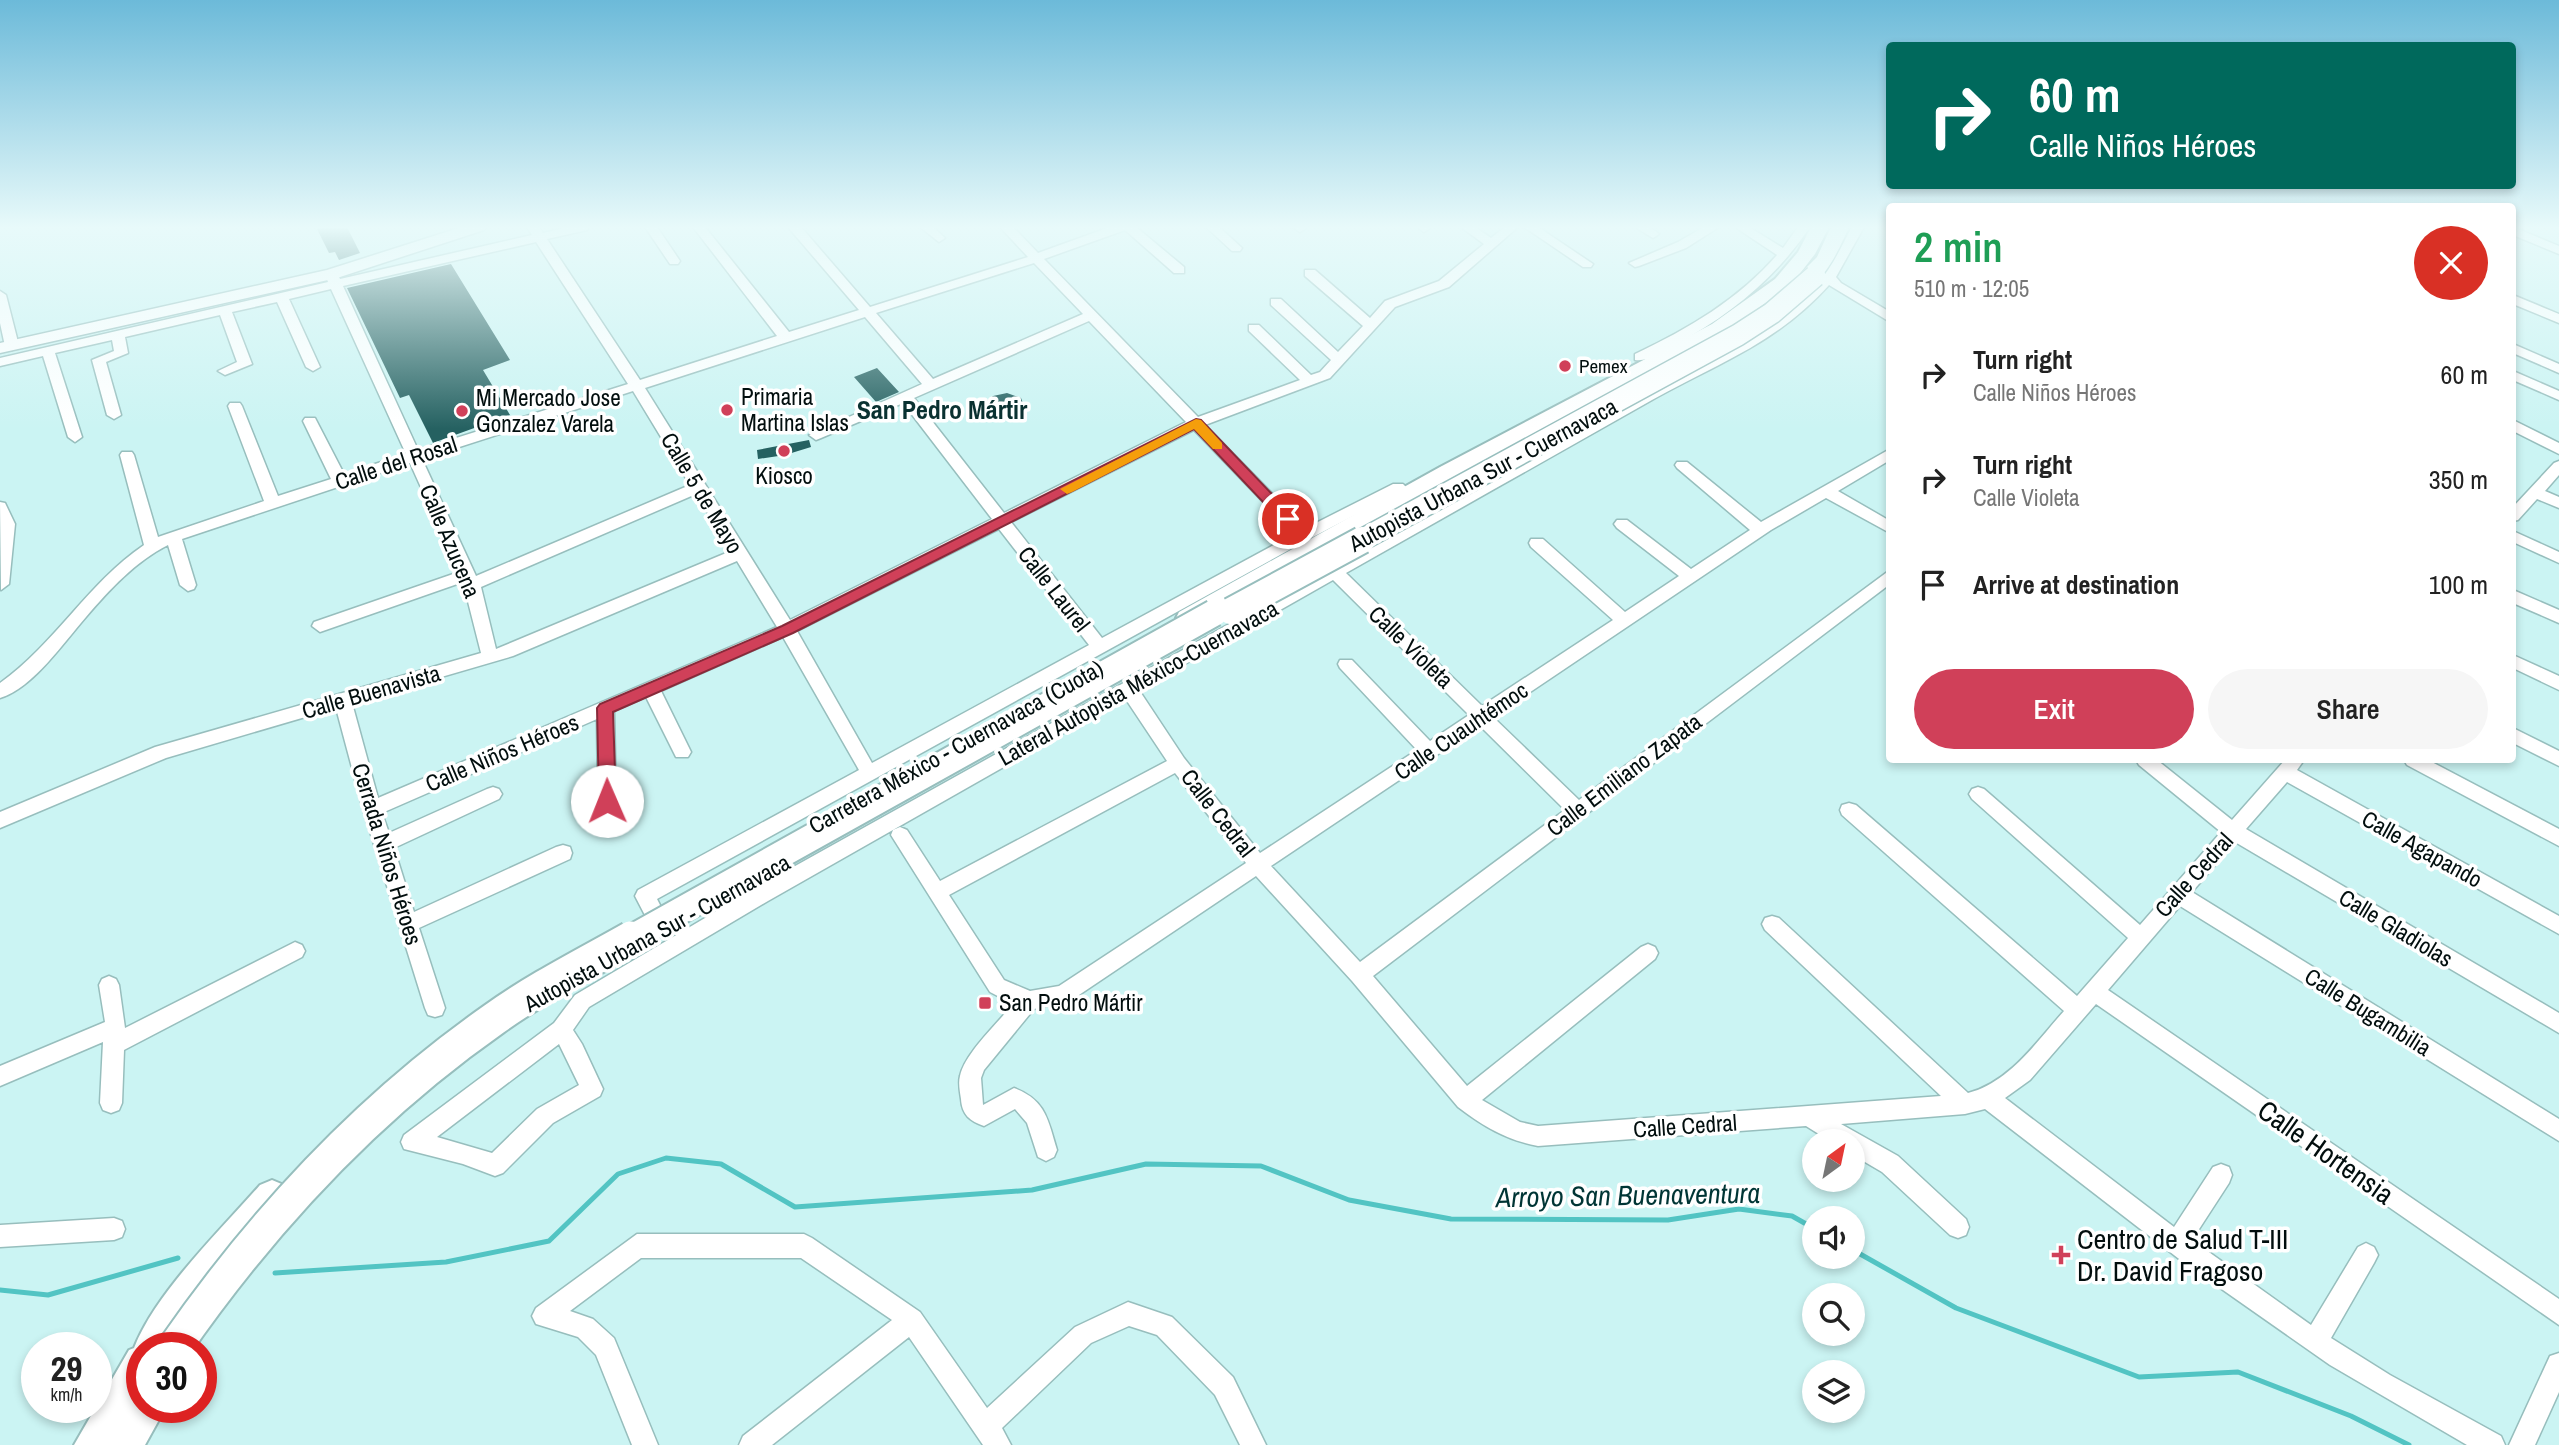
<!DOCTYPE html>
<html lang="en">
<head>
<meta charset="utf-8">
<style>
  body { margin:0; font-family:"Archivo Narrow",sans-serif; background:#f6f6f6; color:#222; height:100vh; display:flex; flex-direction:column; font-size:26px; white-space:nowrap }
  * { box-sizing:border-box; margin:0 }
  p { font-size:23px; color:#767676 }
  .icon { flex:none; width:38px; height:38px; fill:none; stroke:currentColor; stroke-width:2; stroke-linecap:round; stroke-linejoin:round }
  .map { position:relative; flex:1; overflow:hidden }
  .drawer { position:absolute; left:1886px; top:203px; width:630px; height:560px; display:flex; flex-direction:column; background:#fff; border-radius:7px; box-shadow:0 4px 10px #0003 }
  .drawer>* { flex:none }
  .top-card { position:absolute; left:1886px; top:42px; width:630px; height:147px; border-radius:7px; box-shadow:0 4px 10px #0003; background:#00695c; color:#fff; overflow:hidden }
  .needle { width:46px; rotate:33deg }
  .controls { position:absolute; left:1802px; top:1129px; display:grid; gap:14px }
  .controls a { display:grid; place-items:center; width:63px; height:63px; border-radius:50%; background:#fff; box-shadow:0 4px 10px #0003; font-size:35px }
  .speed { position:absolute; left:21px; top:1332px; display:flex; gap:14px; font-size:35px; font-weight:700; text-align:center }
  .speed>* { display:grid; place-content:center; width:91px; height:91px; border-radius:50%; background:#fff; box-shadow:0 4px 10px #0003; line-height:1 }
  .speed small { font-size:18px; font-weight:400 }
  .speed .limit { border:10px solid #d22; background:#fff; color:#111 }
  .pin { position:absolute; display:grid; place-items:center; width:60px; height:60px; color:#fff; margin:-30px; border:4px solid #fff; border-radius:50%; box-shadow:0 2px 7px #0007 }
  .me { position:absolute; width:77px; margin:-38px; rotate:359deg; stroke-linejoin:round; filter:drop-shadow(0 0 5px #0008) }
  .turn { display:flex; align-items:center; gap:24px; height:147px; padding:0 28px; font-size:32px }
  .turn .icon { width:91px; height:91px; stroke-width:2.5 }
  .turn b { display:block; font-size:49px; line-height:60px }
  .round { display:grid; place-items:center; flex:none; width:74px; height:74px; border-radius:37px; background:#f6f6f6 }
  .overview { display:flex; align-items:center; justify-content:space-between; height:119px; padding:0 28px }
  h1 { font-size:42px; font-weight:600; line-height:52px; color:#1e9e55 }
  .action { display:flex; gap:14px; margin-top:auto; padding:14px 28px }
  .action a { flex:1; height:80px; border-radius:42px; background:#d04059; color:#fff; font-size:28px; font-weight:600; line-height:80px; text-align:center }
  .action a+a { background:#f6f6f6; color:#222 }
  ul { padding:0; list-style:none }
  li { display:flex; align-items:center; gap:21px; height:105px; padding:0 28px }
  li div { flex:1 }
  li b { display:block; font-size:26px }
  li em { font-style:normal }
  .map>svg:first-child { display:block }
  .lines { fill:none; stroke-linecap:round; stroke-linejoin:round }
  .stream { stroke:#52c4c3; stroke-width:5 }
  .building { fill:#256161 }
  .minor-tunnel { stroke:#add2d1; stroke-width:18; stroke-dasharray:18 9; stroke-linecap:butt }
  .minor-casing { stroke:#97bebd; stroke-width:3 }
  .major-casing { stroke:#97bebd; stroke-width:3 }
  .highway-casing { stroke:#97bebd; stroke-width:4 }
  .minor { fill:#fff; fill-rule:evenodd }
  .major { fill:#fff; fill-rule:evenodd }
  .highway { fill:#fff; fill-rule:evenodd }
  .highway-bridge-far2-casing { stroke:#97bebd; stroke-width:24; stroke-linecap:butt }
  .highway-bridge-far1-casing { stroke:#97bebd; stroke-width:30; stroke-linecap:butt }
  .highway-bridge-casing { stroke:#97bebd; stroke-width:37; stroke-linecap:butt }
  .highway-bridge-far2 { stroke:#fff; stroke-width:21 }
  .highway-bridge-far1 { stroke:#fff; stroke-width:26 }
  .highway-bridge { stroke:#fff; stroke-width:33 }
  .route { fill:#d04059; stroke:#872a3a; stroke-width:2 }
  .slow { fill:#f59e0b }
  .poi-dot { fill:#d04059; stroke:#fff; stroke-width:2.5 }
  .labels { text-anchor:middle; stroke-width:7; stroke-linejoin:round; paint-order:stroke }
  .far-poi-label { font-size:19px; fill:#020e0e; stroke:#fff; text-anchor:start }
  .poi-label { font-size:23px; fill:#020e0e; stroke:#fff; text-anchor:start }
  .street-label { font-size:23px; fill:#020e0e; stroke:#fff }
  .quarter-label { font-size:26px; font-weight:bold; fill:#0a3131; stroke:#fff }
  .near-street-label { font-size:28px; fill:#020e0e; stroke:#fff }
  .near-water-label { font-size:28px; font-style:italic; fill:#003535; stroke:#fff }
  .near-poi-label { font-size:28px; fill:#020e0e; stroke:#fff; text-anchor:start }
</style>
</head>
<body>
<div class="map">
<svg width="2559" height="1445" viewBox="0 0 2559 1445">
  <rect width="100%" height="100%" fill="#cbf4f3"/>
  <g class="lines">
    <!-- stream -->
    <path class="stream" d="M1853,1250l103,58 183,69 99,-5 113,44 58,29
      M275,1273l171,-11 103,-21 69,-67 48,-16 55,6 74,43 237,-17 114,-26 115,2 88,34 102,19 217,1 71,-11 53,7 23,13
      M0,1290l48,5 130,-37"/>
  </g>
  <!-- building -->
  <path class="building" d="M324,227h23l13,26 -21,7 -4,-8 -6,1 -12,-24z
    M451,264l59,96 -27,10 27,45 -77,28 -24,-48 -9,3 -53,-110z
    M877,368l22,24 -23,10 -22,-25z
    M1007,393l14,5 4,10 -12,8 -15,4 -12,-7 -5,-8 12,-9z
    M809,440l2,7 -26,8 -27,4 -1,-9z"/>
  <g class="lines">
    <!-- minor-tunnel -->
    <path class="minor-tunnel" d="M864,765l36,70"/>
    <defs>
      <path id="minor" d="M527,227h12l4,6 25,-6h21l-2,3 -40,9 93,141 137,-44 -84,-109h12l84,105 70,-22 -71,-83h13l69,80 158,-50 -28,-30h13l25,26 72,-26h26l48,40v6h-10l-49,-43 -81,29 154,158 102,-37 -51,-49v-6h10l52,50 9,-3 11,-12 -60,-55v-6h10l57,53 25,-26 -58,-50v-6h10l55,48 15,-17 54,-20 45,-37 -23,-17h14l16,11 14,-11h13l-69,60 -54,20 -65,71 -125,47 101,103 87,-44h10l3,3 -3,3 -94,49 -652,360 8,16 -3,6 -7,2 -7,-2 -13,-25 3,-6 221,-120 -76,-133 -122,54 30,61 -3,5h-12l-30,-60 -32,14 2,90 -3,5 -6,2 -6,-2 -3,-5 -1,-82 -215,94 7,20 98,-44 6,-2 6,2 3,5 -3,5 -105,49 20,64 142,-65 7,-2 7,2 2,6 -2,6 -151,69 26,80 -3,7 -7,2 -7,-2 -3,-7 -62,-199 -27,-101 -170,50 -166,70v-16l155,-65 326,-94 -18,-71 -143,50 -8,-6 2,-4 145,-50 -49,-109 -228,76 14,46 -2,4 -6,2 -8,-6 -12,-40c-33,17 -58,44 -82,72 -22,25 -53,71 -86,81v-15c55,-39 88,-100 144,-138l-24,-90 2,-3h10l2,3 24,82 106,-36 -36,-95 2,-3h10l2,3 36,90 53,-17 -28,-58 2,-3h10l29,56 62,-20 -75,-165 -42,10 31,68 -7,4 -7,-4 -29,-65 -45,10 20,52 -27,11 -7,-4 19,-9 -17,-47 -95,22 3,16 -22,9 15,53 -7,4 -7,-4 -15,-55 22,-9 -2,-11 -57,13 27,84 -7,5 -7,-5 -25,-81 -43,10v-8l328,-76 -3,-8 6,-4 5,1 4,8 192,-44zM536,242l92,142 -210,66 -75,-164zM1034,263l49,51 -150,65 -57,-66zM865,317l57,67 -113,51 7,5 5,-2 82,-35 89,116 -202,101 -145,-232zM1089,321l97,101 -182,91 -90,-115zM633,391l57,94 -214,91 -54,-117zM1194,430l100,104 -192,104 -91,-116zM696,494l35,57 -235,98 -15,-62zM999,529l90,116 -217,118 -75,-132zM737,561l40,66 -399,171 -26,-95 161,-47z
        M645,227h12l23,34 -2,3h-8z
        M920,227h13l12,11 -6,4z
        M1206,227h13l23,21 -2,3h-8z
        M1292,227h13l1,1 -6,4z
        M1417,227h12l1,1 -6,4z
        M1524,227h14l55,37 -2,3h-8z
        M1635,227h15l9,7 -6,4z
        M1704,227h15l-33,21 -47,18 -4,1 -6,-4 49,-21z
        M1735,227h14l34,21 15,-21h12c-35,52 -80,88 -135,118 -11,6 -27,17 -40,15v-6c53,-25 104,-55 142,-99z
        M1852,227h12l-28,50 5,6 49,29v10l-61,-37c-53,59 -111,78 -177,115 -102,58 -204,115 -306,173l136,133 131,-86 -82,-73 -2,-4 2,-4h12l82,73 54,-36 -62,-48 -3,-4 3,-4h10l64,49 59,-39 -73,-62 -2,-3 2,-3h10l74,60 129,-73v11l-52,31 52,30v12l-64,-35 -55,32 -278,187 86,83 311,-230v14l-517,392 94,110 174,-139 7,-3 7,3 3,6 -3,6 -173,141 38,22 18,4 403,-30 -176,-166 -3,-6 3,-6 7,-2 7,2 189,175c42,-11 69,-52 96,-82l-222,-196 -2,-5 2,-5 7,-2 7,2 221,191 51,-58 -156,-139 -3,-5 3,-5 6,-2 6,2 156,136 81,-93 -82,-67 -3,-5h21l75,60 53,-60h19l-7,10 262,146v18l-272,-152 -41,47 313,184v20l-324,-191 -43,50 367,227v22l-379,-235 -72,84 451,309v26l-463,-321 -66,76 -25,18 169,129 39,-60 8,-3 8,3 3,8 -3,8 -37,57 119,85 47,-78 8,-4 8,4 4,8 -4,8 -43,75 59,37 111,61 4,9h-38l-137,-80 -147,-103 -198,-153 -20,5 -124,10 57,32 68,63 3,8 -3,8 -8,3 -8,-3 -68,-63 -29,-17v-14h-23l-24,-15 -268,20c-32,-6 -55,-20 -80,-39l-106,-126 -96,-105 -183,123 -39,10 -50,61 -3,8 2,27 31,-17c32,12 34,32 43,62l-3,7 -8,4 -8,-4 -11,-34 -12,-14 -31,17c-14,-5 -22,-11 -23,-27 -1,-7 -3,-16 -1,-23 5,-23 38,-53 53,-72l-23,-12 -99,-157 2,-5 7,-3 7,3 33,51 227,-120 -42,-63 -357,203 -179,106 -16,23 9,14 21,45 -3,7 -47,27 -50,50 -8,3 -32,-12 -59,-15 -3,-7 3,-7 150,-112 21,-28 179,-106 913,-509c57,-28 123,-55 161,-110 9,-13 16,-29 24,-43zM1333,580l136,135 -39,26 -78,-81h-12l-2,4 2,4 77,82 -157,103 -76,-95 -45,-68zM1480,726l85,84 -205,152 -89,-96zM1175,773l71,90 -187,123 -29,5 -26,-11 -55,-85zM559,1044l20,41 -42,24 -45,44 -55,-16z
        M2513,227l46,19v8l-46,-19z
        M0,291l6,4 13,51 -7,4 -7,-4 -5,-23z
        M2513,295l46,19v9l-46,-19z
        M2513,344l46,20v9l-46,-20z
        M2513,371l46,20v9l-46,-20z
        M2513,420l46,23v11l-46,-23z
        M2559,461v14l-14,16 14,6v11l-22,-9 -19,21 -5,1v-14l41,-44z
        M0,502l5,1 10,21 -6,60 -8,6z
        M2513,531l46,21v11l-46,-21z
        M2513,590l46,20v13l-46,-20z
        M2513,655l46,21v14l-46,-22z
        M2513,728l46,23v15l-46,-23z
        M2404,760h24l131,69v17l-152,-81z
        M295,942l7,3 3,6 -3,6 -178,93 -2,53 -3,7 -8,3 -8,-3 -3,-7 3,-61 -103,44v-20l105,-44 -6,-37 3,-6 7,-3 7,3 3,6 6,43z
        M114,1218l8,3 3,8 -3,8 -8,3 -114,7v-22z
        M637,1234h167l8,4 108,74 67,96 88,-81 53,-25 44,15 61,60 33,68h-26l-25,-50 -58,-60 -28,-9 -38,17 -89,85 9,17h-28l-74,-108 -137,108h-33l4,-9 149,-116 -91,-62h-160l-71,53 23,8 21,19 44,107h-26l-36,-90 -18,-18 -42,-13 -4,-8 4,-8z
        M2559,1353v39l-24,53h-26l41,-89z"/>
      <path id="major" d="M462,227h24l-2,3 -147,48 -337,75v-10l327,-73z"/>
      <path id="highway" d="M1811,227h18l-14,27 -17,22 19,-19 14,-30h18c-9,20 -25,58 -49,64l-10,-6 -64,47 -270,145 -259,147 -9,3 -9,-3 -3,-6 3,-6 261,-145 272,-143 63,-45 23,-27z
        M272,1180l12,5 5,12 -5,12 -84,98 -26,41h-32v59h24l-21,38h-71l55,-95 5,-2c22,-56 86,-117 126,-163z"/>
    </defs>
    <!-- minor casing -->
    <use href="#minor" class="minor-casing"/>
    <!-- major casing -->
    <use href="#major" class="major-casing"/>
    <!-- highway casing -->
    <use href="#highway" class="highway-casing"/>
    <!-- minor -->
    <use href="#minor" class="minor"/>
    <!-- major -->
    <use href="#major" class="major"/>
    <!-- highway -->
    <use href="#highway" class="highway"/>
    <defs>
      <path id="highway-bridge-far2" d="M1358,542l380,-207 34,-22 43,-37"/>
      <path id="highway-bridge-far1" d="M1231,611l131,-71
        M628,940l586,-327"/>
      <path id="highway-bridge" d="M174,1348c88,-127 193,-240 320,-329 43,-31 91,-55 137,-81"/>
    </defs>
    <!-- highway-bridge-far2 casing -->
    <use href="#highway-bridge-far2" class="highway-bridge-far2-casing"/>
    <!-- highway-bridge-far1 casing -->
    <use href="#highway-bridge-far1" class="highway-bridge-far1-casing"/>
    <!-- highway-bridge casing -->
    <use href="#highway-bridge" class="highway-bridge-casing"/>
    <!-- highway-bridge-far2 -->
    <use href="#highway-bridge-far2" class="highway-bridge-far2"/>
    <!-- highway-bridge-far1 -->
    <use href="#highway-bridge-far1" class="highway-bridge-far1"/>
    <!-- highway-bridge -->
    <use href="#highway-bridge" class="highway-bridge"/>
  </g>
  <!-- sky -->
  <linearGradient id="sky" x2="0" y2="1"><stop stop-color="#6cbad9"/><stop offset="0.53" stop-color="#e8fafa"/><stop offset="1" stop-color="#e8fafa" stop-opacity="0"/></linearGradient>
  <rect width="2559" height="429" fill="url(#sky)"/>
  <!-- route -->
  <path class="route" d="M1196,419l5,1 92,96v7h-10l-89,-94 -401,204 -180,79 3,89 -3,5h-11l-3,-5 -2,-93 3,-4 182,-78z"/>
  <!-- slow -->
  <path class="slow" d="M1196,419l5,1 21,23v6h-9l-19,-20 -122,63 -5,2 -7,-5z"/>
  <!-- markers -->
  <g class="poi-dot">
    <circle cx="1565" cy="366" r="7"/>
    <circle cx="727" cy="410" r="7"/>
    <circle cx="462" cy="411" r="7"/>
    <circle cx="784" cy="451" r="7"/>
    <rect x="978" y="996" width="14" height="14" rx="3.5"/>
    <path d="M2057.5 1244.5h7v7h7v7h-7v7h-7v-7h-7v-7h7z"/>
  </g>
  <g class="labels">
    <!-- far-poi labels -->
    <g class="far-poi-label">
      <text x="1579" y="373">Pemex</text>
    </g>
    <!-- poi labels -->
    <g class="poi-label">
      <text x="741" y="405">Primaria<tspan x="741" dy="26">Martina Islas</tspan></text>
      <text x="476" y="406">Mi Mercado Jose<tspan x="476" dy="26">Gonzalez Varela</tspan></text>
      <text x="784" y="484" text-anchor="middle">Kiosco</text>
      <text x="999" y="1011">San Pedro Mártir</text>
    </g>
    <!-- street labels -->
    <g class="street-label">
      <text transform="translate(396 463) rotate(-18)" y="8">Calle del Rosal</text>
      <text transform="translate(1483 475) rotate(-28)" y="8">Autopista Urbana Sur - Cuernavaca</text>
      <text transform="translate(702 493) rotate(59)" y="8">Calle 5 de Mayo</text>
      <text transform="translate(450 541) rotate(67)" y="8">Calle Azucena</text>
      <text transform="translate(1054 589) rotate(52)" y="8">Calle Laurel</text>
      <text transform="translate(1411 647) rotate(44)" y="8">Calle Violeta</text>
      <text transform="translate(1138 683) rotate(-29)" y="8">Lateral Autopista México-Cuernavaca</text>
      <text transform="translate(371 692) rotate(-16)" y="8">Calle Buenavista</text>
      <text transform="translate(1461 731) rotate(-34)" y="8">Calle Cuauhtémoc</text>
      <text transform="translate(956 747) rotate(-29)" y="8">Carretera México - Cuernavaca (Cuota)</text>
      <text transform="translate(502 753) rotate(-23)" y="8">Calle Niños Héroes</text>
      <text transform="translate(1624 775) rotate(-37)" y="8">Calle Emiliano Zapata</text>
      <text transform="translate(1218 813) rotate(52)" y="8">Calle Cedral</text>
      <text transform="translate(2422 849) rotate(29)" y="8">Calle Agapando</text>
      <text transform="translate(387 854) rotate(73)" y="8">Cerrada Niños Héroes</text>
      <text transform="translate(2194 875) rotate(-48)" y="8">Calle Cedral</text>
      <text transform="translate(2396 928) rotate(31)" y="8">Calle Gladiolas</text>
      <text transform="translate(657 933) rotate(-29)" y="8">Autopista Urbana Sur - Cuernavaca</text>
      <text transform="translate(2368 1012) rotate(32)" y="8">Calle Bugambilia</text>
      <text transform="translate(1685 1126) rotate(-4)" y="8">Calle Cedral</text>
    </g>
    <!-- quarter labels -->
    <g class="quarter-label">
      <text x="942" y="419">San Pedro Mártir</text>
    </g>
    <!-- near-street labels -->
    <g class="near-street-label">
      <text transform="translate(2326 1152) rotate(35)" y="10">Calle Hortensia</text>
    </g>
    <!-- near-water labels -->
    <g class="near-water-label">
      <text transform="translate(1628 1195) rotate(-1)" y="10">Arroyo San Buenaventura</text>
    </g>
    <!-- near-poi labels -->
    <g class="near-poi-label">
      <text x="2077" y="1249">Centro de Salud T-III<tspan x="2077" dy="32">Dr. David Fragoso</tspan></text>
    </g>
  </g>
</svg>
<div class="controls">
<a><svg class="needle" viewBox="-14 -14 28 28"><path d="M0-13l5 13h-10z" fill="#e53935"/><path d="M0 13l5-13h-10z" fill="#767676"/></svg></a>
<a><svg class="icon" aria-label="sound" viewBox="0 0 24 24"><path d="M4 9h4l5-4v14l-5-4H4zM17 9q2 3 0 6"/></svg></a>
<a><svg class="icon" aria-label="search" viewBox="0 0 24 24"><circle cx="10" cy="10" r="6"/><path d="M15 15l6 6"/></svg></a>
<a><svg class="icon" aria-label="layers" viewBox="0 0 24 24"><path d="M12 4l9 5-9 5-9-5zM3 14l9 5 9-5"/></svg></a>
</div>
<div class="speed"><div>29<small>km/h</small></div><div class="limit">30</div></div>
<div class="pin" style="left:1288px;top:519px;background:#d93025"><svg class="icon" aria-label="arrive" viewBox="0 0 24 24"><path d="M6 21V4h12l-3 4 3 4H6"/></svg></div>
<svg class="me" style="left:607px;top:801px" viewBox="-20 -20 40 40"><circle r="19" fill="#fff"/><path d="M0-13L10 11 0 6-10 11z" fill="#d04059"/></svg>
<div class="top-card">
<div class="turn"><svg class="icon" aria-label="right" viewBox="0 0 24 24"><path d="M7 20v-9h11M14 6l5 5-5 5"/></svg><div><b>60 m</b>Calle Niños Héroes</div></div>
</div>
<section class="drawer">
<div class="overview"><div><h1>2 min</h1><p>510 m · 12:05</p></div><a class="round" style="background:#d93025;color:#fff"><svg class="icon" aria-label="close" viewBox="0 0 24 24"><path d="M6 6l12 12M18 6L6 18"/></svg></a></div>
<ul>
<li><svg class="icon" aria-label="right" viewBox="0 0 24 24"><path d="M7 20v-9h11M14 6l5 5-5 5"/></svg><div><b>Turn right</b><p>Calle Niños Héroes</p></div><em>60 m</em></li>
<li><svg class="icon" aria-label="right" viewBox="0 0 24 24"><path d="M7 20v-9h11M14 6l5 5-5 5"/></svg><div><b>Turn right</b><p>Calle Violeta</p></div><em>350 m</em></li>
<li><svg class="icon" aria-label="arrive" viewBox="0 0 24 24"><path d="M6 21V4h12l-3 4 3 4H6"/></svg><div><b>Arrive at destination</b></div><em>100 m</em></li>
</ul>
<div class="action"><a>Exit</a><a>Share</a></div>
</section>
</div>
</body>
</html>
